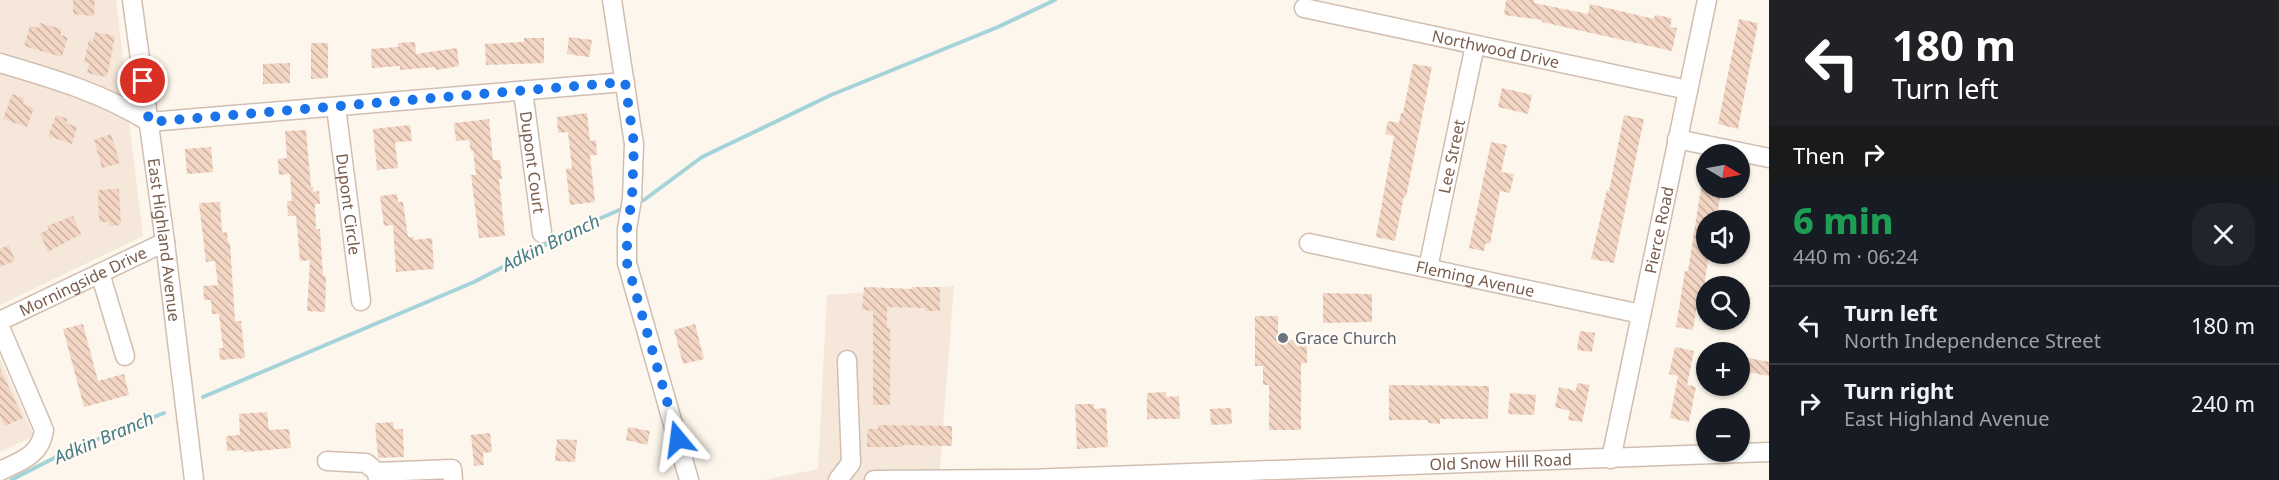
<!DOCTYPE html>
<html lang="en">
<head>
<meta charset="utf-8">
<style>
  body { margin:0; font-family:"Noto Sans",sans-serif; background:#20242c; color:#f1f3f6; height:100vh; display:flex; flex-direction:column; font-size:22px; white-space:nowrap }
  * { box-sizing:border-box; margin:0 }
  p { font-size:20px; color:#9ea1a6 }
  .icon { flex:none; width:33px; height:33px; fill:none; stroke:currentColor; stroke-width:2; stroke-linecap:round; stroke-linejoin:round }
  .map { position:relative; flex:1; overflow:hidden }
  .drawer { display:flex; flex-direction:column; background:#171b24; width:510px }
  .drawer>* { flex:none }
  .hud { background:#202124; color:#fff; overflow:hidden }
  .needle { width:39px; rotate:100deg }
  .tools { position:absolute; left:1696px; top:144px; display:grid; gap:12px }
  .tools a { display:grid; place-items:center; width:54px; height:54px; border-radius:50%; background:#171b24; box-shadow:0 2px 4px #0004; font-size:30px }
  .pin { position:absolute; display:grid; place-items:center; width:51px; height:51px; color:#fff; margin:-26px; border:3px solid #fff; border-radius:50%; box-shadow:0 2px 6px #0007 }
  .me { position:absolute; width:66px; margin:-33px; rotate:344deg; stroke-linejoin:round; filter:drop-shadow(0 0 4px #0008) }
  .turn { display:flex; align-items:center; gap:21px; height:126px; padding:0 24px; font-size:27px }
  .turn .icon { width:78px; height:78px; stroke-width:2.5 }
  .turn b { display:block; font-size:42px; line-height:51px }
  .then { display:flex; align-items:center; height:57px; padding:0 24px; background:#0003; gap:12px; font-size:22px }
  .round { display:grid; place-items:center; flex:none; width:63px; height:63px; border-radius:24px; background:#20242c }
  .headline { display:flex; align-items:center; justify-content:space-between; height:102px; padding:0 24px }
  h1 { font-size:36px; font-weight:800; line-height:45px; color:#1e9e55 }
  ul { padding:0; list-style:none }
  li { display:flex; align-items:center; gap:18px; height:78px; padding:0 24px; border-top:2px solid #363941 }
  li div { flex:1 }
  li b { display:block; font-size:22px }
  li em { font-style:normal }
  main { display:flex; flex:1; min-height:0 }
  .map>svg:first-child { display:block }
  .residential { fill:#f5e8da }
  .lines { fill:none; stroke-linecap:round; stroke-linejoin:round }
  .stream { stroke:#a5d3da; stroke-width:4 }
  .building { fill:url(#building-back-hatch) }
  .minor-casing { stroke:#d1beb0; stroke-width:21 }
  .minor { stroke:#fff; stroke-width:18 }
  .route { stroke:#1a73e8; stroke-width:10; stroke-dasharray:0 18 }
  .worship-dot { fill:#6b7280; stroke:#fffaf3; stroke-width:2 }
  .labels { text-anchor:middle; stroke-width:5; stroke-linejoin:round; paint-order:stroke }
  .street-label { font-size:16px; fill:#7a5c4d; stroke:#fffaf3 }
  .worship-label { font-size:16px; fill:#5b616d; stroke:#fffaf3; text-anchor:start }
  .water-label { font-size:18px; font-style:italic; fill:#437c86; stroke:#fffaf3 }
</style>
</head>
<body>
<main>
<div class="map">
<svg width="1769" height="480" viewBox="0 0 1769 480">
  <defs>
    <pattern id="building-back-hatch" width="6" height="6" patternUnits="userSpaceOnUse" patternTransform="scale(1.5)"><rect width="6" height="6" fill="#f3d5c3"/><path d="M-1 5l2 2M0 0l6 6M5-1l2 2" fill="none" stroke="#cab0a1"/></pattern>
  </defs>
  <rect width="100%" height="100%" fill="#fdf6ec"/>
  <!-- residential -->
  <path class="residential" d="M0,0h116l10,83 -8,10 11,28 14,115 -143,69z
    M954,286l-15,194h-175l54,-11 9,-174z
    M0,358l34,78 -34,16z"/>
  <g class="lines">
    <!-- stream -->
    <path class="stream" d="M636,203l8,-3 58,-43 129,-62 167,-68 57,-27
      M203,397l271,-115 106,-55 44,-19
      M11,480l55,-28 98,-39"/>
  </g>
  <!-- building -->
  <path class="building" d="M73,0h22l-1,16 -21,-2z
    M1506,0h28v3l54,11 2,-10 64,15 1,-4 17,3 -2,9 7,1 -5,23 -130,-29v-2l-38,-5z
    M1739,19l19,4 -20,106 -20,-5z
    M40,23l22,6 -2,6 8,2 -6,20 -38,-11 6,-20 9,2z
    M95,32l20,4 -8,41 -20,-4 2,-10 -5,-1 5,-22 4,1z
    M569,37l23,3 -3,17 -22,-3z
    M524,38h20v25l-58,2 -1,-21 39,-2z
    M415,42l1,12 41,-6 2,18 -23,4 -1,-3 -35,3v-4l-28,2 -1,-19 27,-2v-4z
    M311,43h17v35l-17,1z
    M290,63v20l-27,1v-20z
    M1413,64l19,3 -26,130 -2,-1 -9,45 -19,-4 18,-101 -9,-2 3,-13 11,2 2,-10h2z
    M1502,88l30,7 -4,19 -30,-7z
    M12,94l13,4 -2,6 11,4 -7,19 -24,-8z
    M587,113l3,28 6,-1 1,15h-7l5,47 -25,3 -4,-36 6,-1 -4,-36 -10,1 -1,-16z
    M56,115l12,4 -2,4 11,4 -5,17 -24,-8z
    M1624,115l20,4 -30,144 -23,-4 16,-69 2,1z
    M489,119l4,41h7l2,19h-3l6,57 -26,2 -8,-63h5l-3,-25 -2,1 -2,-11 -13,1 -2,-18z
    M410,125l2,16 -17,1 3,26 -21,2 -4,-41z
    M306,130l5,57h2v5l6,-1 1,13h-5l1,25h4l3,47h3l-1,36 -18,-1 3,-51 -10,1 -4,-45h-8l-1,-15h5l-2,-27 -11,1 -1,-16 9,-1 -2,-27z
    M111,134l9,29 -18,5 -8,-28z
    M1491,142l16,3 -6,27 13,2 -4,19 -10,-2 -10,53 -4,-1 -2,8 -15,-3z
    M211,147l2,25 -26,2 -2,-25z
    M1701,188h21l-6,32h-9v34h2l-7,46 -4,-1 -5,31 -17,-3 9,-56h3z
    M119,189l2,36 -12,1v-4h-10l-1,-32z
    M397,194l1,8h5l5,35h6v3l18,-2 2,31 -38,3 -3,-47 -9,1 -4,-30z
    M220,202l2,31 5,-1 1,11h2l5,78h6l4,37 -25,2 -1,-12h4l-4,-34h-7l-1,-14h-7l-1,-14 15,-1 -3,-24 -9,1 -7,-59z
    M73,216l8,18 -33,18 -8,-18 9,-5 -2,-3z
    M9,245l6,16 -15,6v-18z
    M864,287l48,2v-2h28v24h-15v-3l-38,-1v21h3v77h-17v-94l-11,-1z
    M1323,293l49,1v28l-49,1z
    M1255,316h23v24h29v23h-6v67h-32v-45h-6v-19h-8z
    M83,324l15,57 26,-7 5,21 -45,12 -21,-78z
    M695,324l9,35 -21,5 -9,-34z
    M1580,331l15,2 -3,19 -15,-2z
    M1675,347l19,4 -7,34 9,2 -7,35 -19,-4 8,-42 -9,-2z
    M1744,357l25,5v14l-28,-5z
    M0,368l23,50 -18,8 -5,-10z
    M1577,383l13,2 -8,37 -14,-2 2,-9 -15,-4 4,-20 17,4z
    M1389,385l100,1 -1,33h-48v5l-12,-1v-3h-39z
    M1166,392v5l13,-1 1,23h-33v-26z
    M1510,393l26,2 -2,20 -26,-1z
    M1075,404h19v5l12,-1 2,39 -31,2z
    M1231,408l1,16 -21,1 -1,-16z
    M267,412l2,18 20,-1 2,19 -47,4v-2l-17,1 -1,-15 14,-1 -1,-21z
    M393,422l1,7h9l1,28 -26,1 -3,-35z
    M878,425l74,1v20l-50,-1v2h-35v-18h11z
    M628,427l22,4 -3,14 -21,-5z
    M490,433l2,19 -9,1 1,12 -10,1 -3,-31z
    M557,439l20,1 -2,22 -20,-1z"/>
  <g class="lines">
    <defs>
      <g id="minor">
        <path id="s1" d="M132,0l33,242 29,238"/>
        <path d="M612,0l22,144 -2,55 -5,30v34l62,217"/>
        <path id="s2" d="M1304,8l384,82"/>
        <path d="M0,63c51,15 103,30 149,59l476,-40"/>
        <path id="s3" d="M523,91l19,142"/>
        <path id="s4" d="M336,107l25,194"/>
        <path d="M1677,139l92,19"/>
        <path id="s5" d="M1309,243l332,71"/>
        <path id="s6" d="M1428,268l47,-223"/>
        <path d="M100,273l25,83"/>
        <path id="s7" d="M0,321l165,-79"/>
        <path d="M0,327l44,103c-3,25 -23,31 -44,41"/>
        <path id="s8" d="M1611,459l96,-459"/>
        <path d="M327,461l39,2 11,9 1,8"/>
        <path d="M377,472l75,-3 1,11"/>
        <path d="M838,480l13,-17 -4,-103"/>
        <path id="s9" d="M874,480l154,-1 741,-27"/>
      </g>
    </defs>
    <!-- minor casing -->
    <use href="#minor" class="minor-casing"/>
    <!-- minor -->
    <use href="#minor" class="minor"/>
  </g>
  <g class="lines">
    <!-- route -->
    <path class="route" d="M143,81l6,41 476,-40 9,62 -2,55 -5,30v34l51,176"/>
  </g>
  <!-- markers -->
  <circle class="worship-dot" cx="1283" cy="338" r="6"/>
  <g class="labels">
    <!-- street labels -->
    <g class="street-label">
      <text dy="6" stroke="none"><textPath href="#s2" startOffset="196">Northwood Drive</textPath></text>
      <text dy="6" stroke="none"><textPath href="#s6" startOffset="114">Lee Street</textPath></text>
      <text dy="6" stroke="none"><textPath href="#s3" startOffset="72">Dupont Court</textPath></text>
      <text dy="6" stroke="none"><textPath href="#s4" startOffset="98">Dupont Circle</textPath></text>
      <text dy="6" stroke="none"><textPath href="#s8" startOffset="234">Pierce Road</textPath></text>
      <text dy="6" stroke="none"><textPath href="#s1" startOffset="242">East Highland Avenue</textPath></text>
      <text dy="6" stroke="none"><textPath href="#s5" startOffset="170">Fleming Avenue</textPath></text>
      <text dy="6" stroke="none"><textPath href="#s7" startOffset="92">Morningside Drive</textPath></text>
      <text dy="6" stroke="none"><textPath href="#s9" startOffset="627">Old Snow Hill Road</textPath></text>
    </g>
    <!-- worship labels -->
    <g class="worship-label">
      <text x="1295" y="344">Grace Church</text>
    </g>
    <!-- water labels -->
    <g class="water-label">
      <text transform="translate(551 243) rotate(-26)" y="6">Adkin Branch</text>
      <text transform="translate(104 438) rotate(-23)" y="6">Adkin Branch</text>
    </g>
  </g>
</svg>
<div class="tools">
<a><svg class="needle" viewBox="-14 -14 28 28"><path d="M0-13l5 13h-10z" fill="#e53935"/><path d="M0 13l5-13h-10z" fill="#9ea1a6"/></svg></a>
<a><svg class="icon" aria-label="sound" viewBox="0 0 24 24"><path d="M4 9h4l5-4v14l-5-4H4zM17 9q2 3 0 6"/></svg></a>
<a><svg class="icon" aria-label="search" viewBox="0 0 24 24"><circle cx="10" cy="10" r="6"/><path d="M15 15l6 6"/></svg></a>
<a>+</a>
<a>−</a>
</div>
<div class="pin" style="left:143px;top:81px;background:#d93025"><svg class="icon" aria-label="arrive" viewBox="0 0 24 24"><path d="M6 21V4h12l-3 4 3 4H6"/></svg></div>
<svg class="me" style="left:678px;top:439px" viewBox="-20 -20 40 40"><path d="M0-17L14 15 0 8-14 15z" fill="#1a73e8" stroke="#fff" stroke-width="4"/></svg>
</div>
<section class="drawer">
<div class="hud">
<div class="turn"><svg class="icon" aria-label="left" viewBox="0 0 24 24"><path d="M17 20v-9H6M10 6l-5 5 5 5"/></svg><div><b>180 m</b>Turn left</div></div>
<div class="then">Then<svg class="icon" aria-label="right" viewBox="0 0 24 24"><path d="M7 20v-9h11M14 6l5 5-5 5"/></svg></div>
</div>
<div class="headline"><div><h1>6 min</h1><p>440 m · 06:24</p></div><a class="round"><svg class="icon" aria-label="close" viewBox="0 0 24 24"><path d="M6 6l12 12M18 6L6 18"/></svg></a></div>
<ul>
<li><svg class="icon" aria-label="left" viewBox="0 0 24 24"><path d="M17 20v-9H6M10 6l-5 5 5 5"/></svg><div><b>Turn left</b><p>North Independence Street</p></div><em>180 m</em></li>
<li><svg class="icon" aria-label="right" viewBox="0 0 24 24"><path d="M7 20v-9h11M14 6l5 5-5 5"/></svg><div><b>Turn right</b><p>East Highland Avenue</p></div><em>240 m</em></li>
</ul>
</section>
</main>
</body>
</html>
